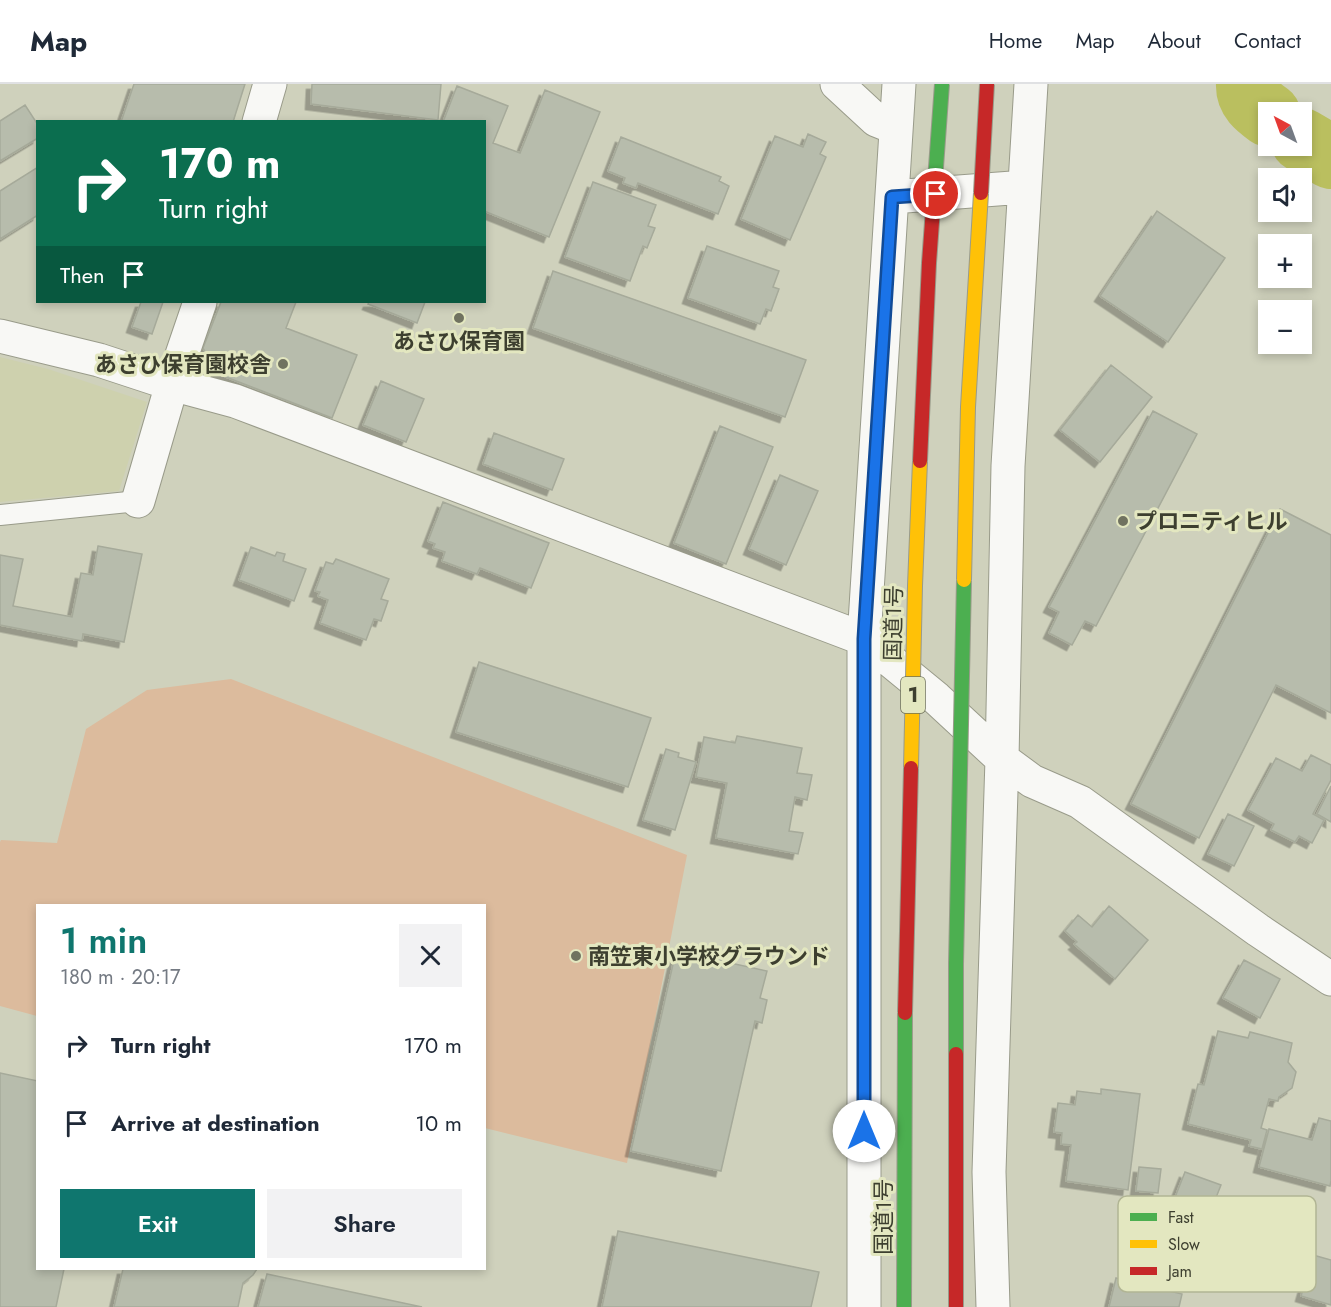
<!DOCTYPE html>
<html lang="en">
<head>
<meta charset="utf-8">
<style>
  body { margin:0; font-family:Jost,"Noto Sans JP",sans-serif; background:#f2f2f3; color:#1f2937; height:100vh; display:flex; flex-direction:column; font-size:22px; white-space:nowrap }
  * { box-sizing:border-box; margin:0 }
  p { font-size:20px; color:#747a83 }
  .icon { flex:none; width:33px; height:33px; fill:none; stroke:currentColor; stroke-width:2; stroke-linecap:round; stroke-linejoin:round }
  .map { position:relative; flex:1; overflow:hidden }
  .drawer { position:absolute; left:36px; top:820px; width:450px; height:366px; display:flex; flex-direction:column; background:#fff; border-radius:0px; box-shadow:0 3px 9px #0003 }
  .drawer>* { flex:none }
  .guide { position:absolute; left:36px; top:36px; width:450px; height:183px; border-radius:0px; box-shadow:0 3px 9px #0003; background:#0b6e4f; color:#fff; overflow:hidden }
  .needle { width:39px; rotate:319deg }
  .fabs { position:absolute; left:1258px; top:18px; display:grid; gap:12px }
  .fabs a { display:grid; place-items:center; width:54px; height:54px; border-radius:0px; background:#fff; box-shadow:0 3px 9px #0003; font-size:30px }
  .pin { position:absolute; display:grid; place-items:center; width:51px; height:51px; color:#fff; margin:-26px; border:3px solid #fff; border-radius:50%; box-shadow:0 2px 6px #0007 }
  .me { position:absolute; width:66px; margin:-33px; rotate:0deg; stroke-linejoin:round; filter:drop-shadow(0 0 4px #0008) }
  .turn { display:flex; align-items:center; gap:21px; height:126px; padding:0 24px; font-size:27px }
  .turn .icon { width:78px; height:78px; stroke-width:2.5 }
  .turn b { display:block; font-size:42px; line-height:51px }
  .then { display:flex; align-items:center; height:57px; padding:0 24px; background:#0003; gap:12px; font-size:22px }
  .round { display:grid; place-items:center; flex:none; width:63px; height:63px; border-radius:0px; background:#f2f2f3 }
  .overview { display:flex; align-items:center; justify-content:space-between; height:102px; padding:0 24px }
  h1 { font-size:36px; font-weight:600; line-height:45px; color:#0f766e }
  .button { display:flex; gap:12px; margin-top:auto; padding:12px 24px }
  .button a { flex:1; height:69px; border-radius:0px; background:#0f766e; color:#fff; font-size:24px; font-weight:600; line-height:69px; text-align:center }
  .button a+a { background:#f2f2f3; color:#1f2937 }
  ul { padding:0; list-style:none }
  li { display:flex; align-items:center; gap:18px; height:78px; padding:0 24px }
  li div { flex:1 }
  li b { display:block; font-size:22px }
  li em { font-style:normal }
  header { display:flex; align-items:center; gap:36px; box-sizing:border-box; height:84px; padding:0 30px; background:#fff; border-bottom:2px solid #e0e1e3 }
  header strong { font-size:28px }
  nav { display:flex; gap:33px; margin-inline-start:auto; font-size:21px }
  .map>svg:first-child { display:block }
  .built { fill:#ced1ae }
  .green { fill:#dcbb9d }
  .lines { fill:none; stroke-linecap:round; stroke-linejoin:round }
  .river { stroke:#babf5f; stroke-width:64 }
  .building { fill:#b7bcac; stroke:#a6aa9a; stroke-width:1.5; filter:url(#shadow) }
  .lane-casing { stroke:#999b8a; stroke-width:22 }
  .street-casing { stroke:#999b8a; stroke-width:35 }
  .lane { stroke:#f8f8f5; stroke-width:20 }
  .street { stroke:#f8f8f5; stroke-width:33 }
  .fast-bridge-casing { stroke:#999b8a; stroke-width:16; stroke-linecap:butt }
  .slow-bridge-casing { stroke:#999b8a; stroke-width:16; stroke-linecap:butt }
  .jam-bridge-casing { stroke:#999b8a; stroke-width:16; stroke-linecap:butt }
  .fast-bridge { stroke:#4caf50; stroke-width:14 }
  .slow-bridge { stroke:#ffc107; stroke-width:14 }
  .jam-bridge { stroke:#c62828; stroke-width:14 }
  .route-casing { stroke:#114b97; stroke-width:15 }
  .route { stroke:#1a73e8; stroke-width:10 }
  .poi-dot { fill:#707260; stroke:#e3e7c0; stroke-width:2 }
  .labels { text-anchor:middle; stroke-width:6; stroke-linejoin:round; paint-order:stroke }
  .shield { fill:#e3e7c0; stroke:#6f715a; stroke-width:1.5 }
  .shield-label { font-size:21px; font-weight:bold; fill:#3d3f2f }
  .poi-label { font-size:22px; font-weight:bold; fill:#3d3f2f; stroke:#e3e7c0; text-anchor:start }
  .street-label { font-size:22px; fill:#3d3f2f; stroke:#e3e7c0 }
  .key { fill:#e3e7c0; stroke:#b1b594; stroke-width:1.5 }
  .key-label { font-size:16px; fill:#3d3f2f }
</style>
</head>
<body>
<header>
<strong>Map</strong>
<nav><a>Home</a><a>Map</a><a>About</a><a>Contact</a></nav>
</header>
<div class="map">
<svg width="1331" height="1223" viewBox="0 0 1331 1223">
  <defs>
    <filter id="shadow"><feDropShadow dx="-5.5" dy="5.5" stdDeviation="0" flood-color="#0004"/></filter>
  </defs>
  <rect width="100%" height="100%" fill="#cfd1bc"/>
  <!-- built -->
  <path class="built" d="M0,273l48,12 99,33 -28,89 -119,11z"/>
  <!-- green -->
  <path class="green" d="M231,595l456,176 -60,308 -142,-35 -1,-222h-446l-1,110 -37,-10v-164l1,-2 56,3 29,-114 61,-39z"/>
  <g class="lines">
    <!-- river -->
    <path class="river" d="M1248,0c-1,15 10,23 21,31
      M1302,56l29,17"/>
  </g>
  <!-- building -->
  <path class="building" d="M134,0h111l-12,38h-112z
    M312,0h129l-3,36 -127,-16z
    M457,2l51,20 -15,37 27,10 25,-63 55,22 -51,125 -65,-26v-89h-41z
    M25,21l13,20v13l-38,23v-40z
    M808,50l18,8 -6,12 6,3 -36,83 -49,-21 34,-83 28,11z
    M621,53l100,40 -2,4 10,5 -11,28 -80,-31 -2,5 -13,-5 2,-5 -17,-7z
    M38,83v48l-38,24v-48z
    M593,98l63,23 -8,21 7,2 -8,20 -4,-2 -13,35 -65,-24z
    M1157,127l68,47 -57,84 -68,-46z
    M707,162l72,25 -6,16 6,2 -8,22 -5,-2 -6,15 -72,-26z
    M553,187l253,89 -21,57 -252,-89z
    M141,218h22l-11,32 -20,-7z
    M221,218h75l-10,26 71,27 -25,63 -114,-44 -15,-26z
    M369,218h56l-8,21 -49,-19z
    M1111,281l41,32 -52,65 -40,-32z
    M381,297l43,18 -18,43 -43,-17z
    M1153,327l44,23 -101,192 -11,-5 -13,24 -23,-12 10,-21 -10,-5z
    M720,342l53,21 -47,117 -52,-21z
    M494,349l70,26 -12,31 -69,-26z
    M780,391l38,16 -32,74 -37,-16z
    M443,418l106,41 -18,45 -51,-20 -3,6 -35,-13 3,-9 -12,-4 2,-4 -7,-3z
    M1280,425l51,26v178l-55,-28 -77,153 -68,-34z
    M98,462l44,8 -18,88 -41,-8 -1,7 -82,-16v-70l23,4 -10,47 59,11 9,-44 12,2z
    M251,463l24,9 2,-4 8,2 -2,7 23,8 -12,32 -55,-21z
    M336,475l53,20 -8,20 7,2 -7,20 -7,-2 -8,21 -46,-17 8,-23 -10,-4 2,-4 -5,-1 11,-29 7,2z
    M479,578l172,56 -23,69 -172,-55z
    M737,652l65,12 -5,25 15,2 -5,25 -12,-3 -6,34 14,2 -5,21 -82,-16 11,-55 -31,-6 8,-40 31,6z
    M666,665l13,4 -1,4 18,5 -21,68 -32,-10z
    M1311,671l20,10v15l-18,34 11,6 -12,23 -13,-7 -4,6 -24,-12 3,-6 -26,-14 28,-52 26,13z
    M1331,702v36l-14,-8z
    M1228,730l26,12 -20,40 -26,-12z
    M1109,822l39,34 -33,39 -41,-35 3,-2 -12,-11 13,-16 14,12z
    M676,867l91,20 -7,27 7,2 -5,23 -7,-2 -34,150 -90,-20z
    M1244,876l36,19 -20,39 -37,-20z
    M1218,947l30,7 2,-6 42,11 -4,19 8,10 -4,16 -13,9 -1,4 -9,-2 -8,29 6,2 -5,19 -13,-3 2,-6 -63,-16 10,-40 6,1z
    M0,989l38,8v188h26l-8,38h-56z
    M1101,1005l39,5 -12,96 -62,-9 5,-36 -10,-1 1,-11 -8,-1 4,-29 17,2 2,-14 24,3z
    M1319,1034l12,3v60l-1,5 -71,-19 10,-38 43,11z
    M1139,1083l22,2 -3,24 -22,-2z
    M1185,1088l36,13 -17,43 -36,-13z
    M618,1147l201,41 -8,35h-209z
    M1313,1171l18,5v45l-30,-9z
    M123,1185h134l-4,6 -10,8 -5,24h-124z
    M267,1190l155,33h-164z
    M1116,1194l66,16 -3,13h-70z"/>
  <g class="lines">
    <defs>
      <path id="lane" d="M0,431l138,-14"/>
      <path id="street" d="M837,0l39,36 20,8
        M259,38l11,-38
        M892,113l132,-10
        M0,252l99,24 73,24 63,17 629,238 72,59 66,61 30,22 48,21 178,128 73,49
        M138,417l34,-117 28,-82
        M864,1223v-668l35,-555
        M993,1223l-4,-135 13,-413 6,-293 23,-382"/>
    </defs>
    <!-- lane casing -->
    <use href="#lane" class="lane-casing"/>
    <!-- street casing -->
    <use href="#street" class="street-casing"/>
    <!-- lane -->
    <use href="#lane" class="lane"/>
    <!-- street -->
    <use href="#street" class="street"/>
    <defs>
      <path id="fast-bridge" d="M935,97l7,-97
        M956,970v-90l8,-384
        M904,1223l1,-294"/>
      <path id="slow-bridge" d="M964,496l4,-173 13,-214
        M911,684l4,-182 5,-125"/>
      <path id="jam-bridge" d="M981,109l6,-109
        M920,377l9,-198 6,-82
        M905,929l6,-245
        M956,970v253"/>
    </defs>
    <!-- fast-bridge casing -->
    <use href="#fast-bridge" class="fast-bridge-casing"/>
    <!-- slow-bridge casing -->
    <use href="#slow-bridge" class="slow-bridge-casing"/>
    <!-- jam-bridge casing -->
    <use href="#jam-bridge" class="jam-bridge-casing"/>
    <!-- fast-bridge -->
    <use href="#fast-bridge" class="fast-bridge"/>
    <!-- slow-bridge -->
    <use href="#slow-bridge" class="slow-bridge"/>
    <!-- jam-bridge -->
    <use href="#jam-bridge" class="jam-bridge"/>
  </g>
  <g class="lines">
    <defs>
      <path id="route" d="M864,1047v-492l28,-442 44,-3"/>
    </defs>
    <!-- route casing -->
    <use href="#route" class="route-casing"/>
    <!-- route -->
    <use href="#route" class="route"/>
  </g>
  <!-- markers -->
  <g class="poi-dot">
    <circle cx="459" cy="234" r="6"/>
    <circle cx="283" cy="280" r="6"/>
    <circle cx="1123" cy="437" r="6"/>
    <circle cx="576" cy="872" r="6"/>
  </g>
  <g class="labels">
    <!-- shield labels -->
    <rect class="shield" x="901" y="593" width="24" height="36" rx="4.5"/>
    <g class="shield-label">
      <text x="913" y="618">1</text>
    </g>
    <!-- poi labels -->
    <g class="poi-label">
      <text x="459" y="265" text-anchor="middle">あさひ保育園</text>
      <text x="271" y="288" text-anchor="end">あさひ保育園校舎</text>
      <text x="1135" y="445">プロニティヒル</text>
      <text x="588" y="880">南笠東小学校グラウンド</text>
    </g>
    <!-- street labels -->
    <g class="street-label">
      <text transform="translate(893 539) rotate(-89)" y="8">国道1号</text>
      <text transform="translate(883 1133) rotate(-90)" y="8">国道1号</text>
    </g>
  </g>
  <!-- legend -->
  <rect x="1118" y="1112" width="198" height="96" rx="9" class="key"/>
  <rect x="1130" y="1129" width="27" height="8" fill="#4caf50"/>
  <rect x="1130" y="1156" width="27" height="8" fill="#ffc107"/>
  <rect x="1130" y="1183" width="27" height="8" fill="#c62828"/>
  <g class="key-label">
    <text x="1168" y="1139">Fast</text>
    <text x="1168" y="1166">Slow</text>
    <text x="1168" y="1193">Jam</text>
  </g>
</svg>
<div class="fabs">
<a><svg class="needle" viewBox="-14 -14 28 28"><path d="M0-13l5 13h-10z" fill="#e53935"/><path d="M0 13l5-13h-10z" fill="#747a83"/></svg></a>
<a><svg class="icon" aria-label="sound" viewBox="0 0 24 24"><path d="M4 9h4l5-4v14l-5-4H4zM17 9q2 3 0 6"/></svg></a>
<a>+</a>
<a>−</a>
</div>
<div class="pin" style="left:936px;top:110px;background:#d93025"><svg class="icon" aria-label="arrive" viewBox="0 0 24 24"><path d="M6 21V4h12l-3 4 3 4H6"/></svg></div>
<svg class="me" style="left:864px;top:1047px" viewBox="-20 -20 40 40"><circle r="19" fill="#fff"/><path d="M0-13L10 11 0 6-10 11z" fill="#1a73e8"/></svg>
<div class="guide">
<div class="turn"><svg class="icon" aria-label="right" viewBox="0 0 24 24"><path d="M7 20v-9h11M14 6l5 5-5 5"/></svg><div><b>170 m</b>Turn right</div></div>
<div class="then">Then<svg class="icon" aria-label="arrive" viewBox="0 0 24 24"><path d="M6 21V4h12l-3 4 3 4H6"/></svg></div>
</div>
<section class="drawer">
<div class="overview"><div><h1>1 min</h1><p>180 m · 20:17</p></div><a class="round"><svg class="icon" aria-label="close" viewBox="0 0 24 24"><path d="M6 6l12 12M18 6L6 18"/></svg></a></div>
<ul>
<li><svg class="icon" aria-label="right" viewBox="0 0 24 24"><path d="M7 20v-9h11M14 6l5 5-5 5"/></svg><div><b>Turn right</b></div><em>170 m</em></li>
<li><svg class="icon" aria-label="arrive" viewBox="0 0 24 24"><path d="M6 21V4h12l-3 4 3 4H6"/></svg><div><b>Arrive at destination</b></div><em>10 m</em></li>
</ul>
<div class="button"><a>Exit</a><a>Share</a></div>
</section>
</div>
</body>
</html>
